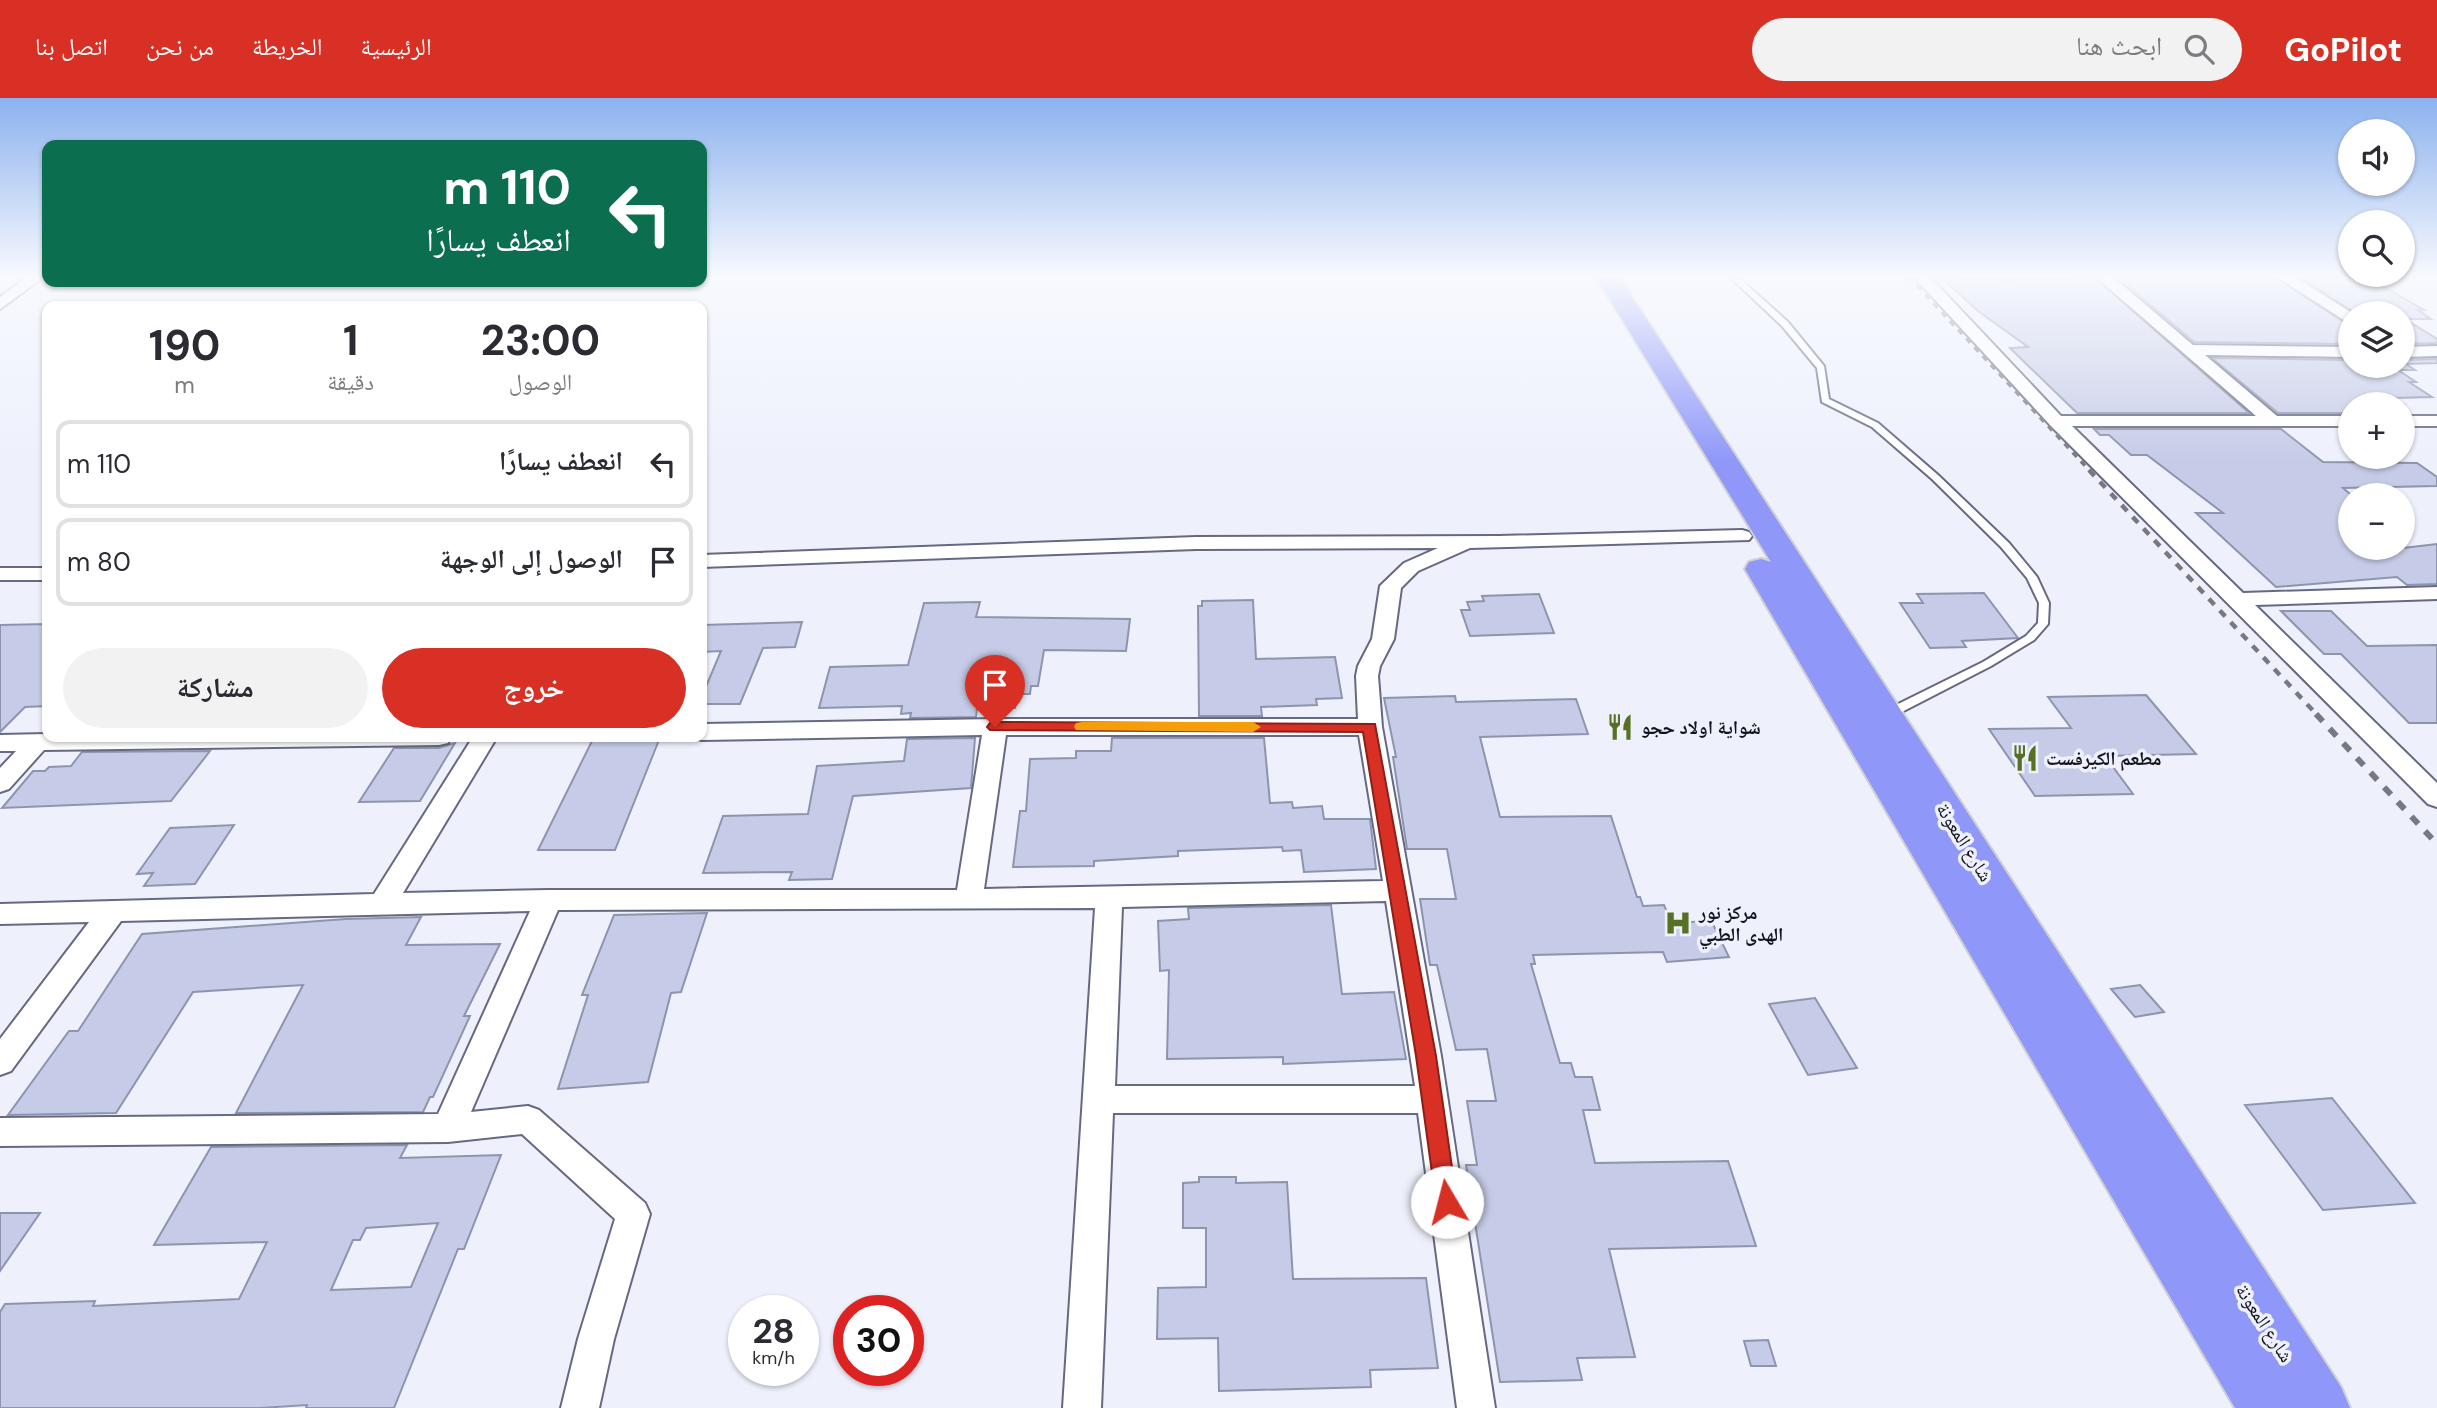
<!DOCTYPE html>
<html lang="ar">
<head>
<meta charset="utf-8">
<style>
  body { margin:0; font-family:"DM Sans","Noto Naskh Arabic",sans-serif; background:#f2f2f3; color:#2b2b33; direction:rtl; height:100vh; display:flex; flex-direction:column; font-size:26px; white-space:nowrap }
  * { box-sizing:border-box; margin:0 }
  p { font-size:23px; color:#7c7c81 }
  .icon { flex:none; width:38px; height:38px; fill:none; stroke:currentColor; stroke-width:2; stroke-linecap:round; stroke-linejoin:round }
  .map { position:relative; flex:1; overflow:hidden; direction:ltr }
  .side { position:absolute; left:42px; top:203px; width:665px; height:441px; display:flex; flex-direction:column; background:#fff; border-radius:14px; box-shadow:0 2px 5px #0004; direction:rtl }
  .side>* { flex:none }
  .hud { position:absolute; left:42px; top:42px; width:665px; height:147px; border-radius:14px; box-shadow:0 2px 5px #0004; direction:rtl; background:#0b6e4f; color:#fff; overflow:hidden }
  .controls { position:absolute; left:2338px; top:21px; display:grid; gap:14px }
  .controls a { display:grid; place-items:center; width:77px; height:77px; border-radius:50%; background:#fff; box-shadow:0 2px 5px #0004; font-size:35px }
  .speed { position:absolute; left:728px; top:1197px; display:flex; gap:14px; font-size:35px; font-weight:700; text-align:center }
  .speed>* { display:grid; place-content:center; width:91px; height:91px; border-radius:50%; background:#fff; box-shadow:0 2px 5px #0004; line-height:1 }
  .speed small { font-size:18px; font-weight:400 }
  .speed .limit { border:10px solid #d22; background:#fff; color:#111 }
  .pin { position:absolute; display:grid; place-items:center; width:60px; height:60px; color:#fff; margin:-72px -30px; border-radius:50% 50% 50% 0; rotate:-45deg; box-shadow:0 0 7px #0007 }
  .pin .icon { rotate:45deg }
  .me { position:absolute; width:77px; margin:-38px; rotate:352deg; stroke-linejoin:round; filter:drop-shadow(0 0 5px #0008) }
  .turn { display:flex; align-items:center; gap:24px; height:147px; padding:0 21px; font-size:32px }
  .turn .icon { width:91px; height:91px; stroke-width:2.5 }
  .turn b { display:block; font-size:49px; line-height:60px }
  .eta { display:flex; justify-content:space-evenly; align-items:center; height:119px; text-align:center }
  .eta b { font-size:42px; font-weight:700; line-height:49px }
  .button { display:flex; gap:14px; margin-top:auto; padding:14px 21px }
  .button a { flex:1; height:80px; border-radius:42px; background:#d93025; color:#fff; font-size:28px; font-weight:700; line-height:80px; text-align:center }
  .button a+a { background:#f2f2f3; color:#2b2b33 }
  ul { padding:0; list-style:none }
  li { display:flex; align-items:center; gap:21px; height:88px; margin:0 14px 10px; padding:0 7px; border:4px solid #e1e1e2; border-radius:14px }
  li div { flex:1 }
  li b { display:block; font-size:26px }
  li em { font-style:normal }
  header { display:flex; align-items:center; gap:42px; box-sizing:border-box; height:98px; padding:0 35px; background:#d93025; color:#fff }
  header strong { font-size:33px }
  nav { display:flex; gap:38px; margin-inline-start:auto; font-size:24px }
  .search { width:490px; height:63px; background:#f2f2f3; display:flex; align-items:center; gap:18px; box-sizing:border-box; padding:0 24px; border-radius:38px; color:#7c7c81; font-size:26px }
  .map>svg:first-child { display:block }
  .building { fill:#c6cce7; stroke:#8e94ad; stroke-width:2; fill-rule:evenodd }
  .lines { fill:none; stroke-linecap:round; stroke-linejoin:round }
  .service-casing { stroke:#656982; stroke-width:4 }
  .minor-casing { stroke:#656982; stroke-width:4 }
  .trunk-casing { stroke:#cfd0d2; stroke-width:4 }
  .service { fill:#fff; fill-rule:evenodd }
  .minor { fill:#fff; fill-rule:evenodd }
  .trunk { fill:#8f98f8; fill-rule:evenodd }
  .rail-far2 { stroke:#767983; stroke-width:3.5; stroke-dasharray:6 6; stroke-linecap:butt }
  .rail-far1 { stroke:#767983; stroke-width:4.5; stroke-dasharray:8 8; stroke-linecap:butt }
  .rail { stroke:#767983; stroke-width:6; stroke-dasharray:10 10; stroke-linecap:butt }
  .route { fill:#d93025; stroke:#8d1f18; stroke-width:2 }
  .slow { fill:#f59e0b }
  .labels { text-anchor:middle; stroke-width:7; stroke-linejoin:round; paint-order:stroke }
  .poi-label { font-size:19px; font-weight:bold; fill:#11131d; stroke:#eef1fc; text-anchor:start }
  .street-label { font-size:19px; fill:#11131d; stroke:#eef1fc }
</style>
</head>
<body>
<header>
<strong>GoPilot</strong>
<div class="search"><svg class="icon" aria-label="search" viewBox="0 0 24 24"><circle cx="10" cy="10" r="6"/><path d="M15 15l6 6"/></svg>ابحث هنا</div>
<nav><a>الرئيسية</a><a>الخريطة</a><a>من نحن</a><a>اتصل بنا</a></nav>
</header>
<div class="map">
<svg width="2437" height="1310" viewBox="0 0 2437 1310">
  <rect width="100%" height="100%" fill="#eef1fc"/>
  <!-- building -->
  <path class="building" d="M1941,179l65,3 88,-3 155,136h-172l-67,-65 18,-1 -50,-36z
    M2118,179h156l76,49v18l-156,-2z
    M2301,179h66l57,33h-6l13,9h-26l32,20v4l-34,1v-31h-48z
    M2212,260l138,2v6h53v-6l34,-1v4l-31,1 9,6h-17l18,12h-7l23,15 -38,1 9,6h-53v9h-72z
    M2094,331h187l42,33 94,1 20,14v9l-94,2 7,6v54h53l34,-4v40l-30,1 -10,-8 -121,10 -80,-74h27l-76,-58h-16l-22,-20h-9z
    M1984,495l34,45 -56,3 4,6 -36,1 -30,-45h23l-6,-9z
    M1539,496l15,39 -84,3 -9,-26h9l-3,-8 17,-1 -2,-5z
    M1253,502l3,59 79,-2 7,41 -26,1 1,6 -56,2 1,9h-63l-1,-110h4v-5z
    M980,504l-4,15 154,2 -4,32 -82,-1 -6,36h-7l-1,8h-12l-3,14h-38l-1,9 -66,1 1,-5 -10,1 1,-8 -83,2 11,-41 78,-2 16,-62z
    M2281,513h50l36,35 70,-1v78h-28l-68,-69h-17z
    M802,524l-7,25 -32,1 -23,56h-38v-8l19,-45 -19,1v-27z
    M47,526v82l-22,1 -25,25v-107z
    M2146,597l50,59 -91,2 28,38 -98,2 -46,-67 82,-1 -23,-31z
    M1455,598l1,6 120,-3 12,35 -108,3 20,80 111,-1 26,81h3l3,9 21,-1 8,19 39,-4 18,37 -62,5 -4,-10 -130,3 2,9h-4l29,99h11l4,14h17l8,33h-17l12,53 133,-2 28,85 -147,3 26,108 -58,1 5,22 -82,2 -34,-217h11l-10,-64h29l-9,-52 -31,1 -19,-85h-7l-10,-66h36l-9,-50h-40l-14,-92h3l-12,-59z
    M975,640l-4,50 -118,8 -21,83 -43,1 3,-8 -89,1 20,-57 85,-2 9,-48 87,-5 3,-22z
    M1112,640h152l6,65 22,-1 1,6 29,-2 2,13h46l6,50 -72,3 -3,-22 -18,1 -1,-4 -104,4v5l-84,5v5l-81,1 7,-56h6l4,-52 46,-1v-7h35z
    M659,642l-44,110h-77l54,-109z
    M455,645l-35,58 -61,1 35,-54h45z
    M210,653l-39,50 -169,7 31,-37h12l4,-4 22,-1 11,-14z
    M234,727l-39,59 -51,2 9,-13 -16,1 33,-46z
    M1331,807l11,89 52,-2 12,67 -123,5v-7l-116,2 2,-89 -9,1 -2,-50 31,-2 -1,-11z
    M707,815l-26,79 -10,1 -23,89 -90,7 30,-94h-6l32,-80z
    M421,819l-15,28 94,-1 -36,72h6l-37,81h-3l-7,15 -187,1 67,-128 -110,7 -77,121 -108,2 61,-84h9l64,-97 204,-15z
    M2140,887l24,27 -29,5 -24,-28z
    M1815,900l42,70 -49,7 -39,-71z
    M2332,1000l83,105 -92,7 -78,-105z
    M407,1047l-7,13 101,-3 -37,94h-6l-64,159h-88l1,-3 -47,3h-260v-96l5,-8 90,-3 -2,5 146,-7 28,-57 -113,3 57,-98zM438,1125l-27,64 -80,3 22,-50h7l6,-12z
    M1199,1079h37v6l51,-1 6,97 133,-1 12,90 -68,2 1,17 -152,4 -1,-53 -61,1 1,-51 48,-1v-59h-23v-45l16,-1z
    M0,1115h40l-40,58z
    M1768,1242l8,26h-25l-7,-25z"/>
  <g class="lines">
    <defs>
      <path id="service" d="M1730,179h8l50,45 36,44 5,33 49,24 60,52 71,68 28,34 12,26 -1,21 -14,16 -43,26 -101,52h-8l-2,-3 2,-3 101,-50 43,-26 12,-13 1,-20 -12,-25 -26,-31 -69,-68 -60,-52 -50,-25 -5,-34 -35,-42z"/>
      <path id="minor" d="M27,179h17l-44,32v-12z
        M1914,179h16l131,139h195l-160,-139h17l80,68 157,2v10l-145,-2 72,61h73v10h-278l171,167 194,-6v12l-182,6 182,178v24l-9,-3 -378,-379z
        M2277,179h18l57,36 -2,11z
        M2437,248v10l-34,1v-10z
        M2403,318h34v10h-34z
        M1742,432l7,2 3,4 -3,4 -279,8 -52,23 -17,17 -7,51 -14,27 -2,10 4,51 59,329 54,352h-38l-39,-295h-305l-12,295h-38l32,-500 -537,2 -87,202 57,-6 11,4 106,93 5,11 -36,125 -15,69h-38l17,-69 37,-120 -93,-85 -74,8 -448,4v-28l438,-4 92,-203 -409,10 -110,150 -11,4v-36l89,-117 -89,2v-20l374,-10 99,-157h24l-94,156 146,-3h408l25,-155 -280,5 -9,-3h9v-13l293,-5h363l-2,-43 2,-10 14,-27 8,-53 24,-23 34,-15 -242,1 -494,18v-12l494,-18 303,-1zM1006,637h353l24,146 -399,8zM1386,803l29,185h-300l7,-179z
        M0,470h47v12h-47z
        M47,636v3h404l-3,6 -9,2 -395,5 -35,39 -9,3v-24l16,-17h-16v-16z"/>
      <path id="trunk" d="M1596,179h23l722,1110 9,21h-115l-490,-839 4,-7 12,-3 10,3z"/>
    </defs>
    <!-- service casing -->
    <use href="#service" class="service-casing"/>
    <!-- minor casing -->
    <use href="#minor" class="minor-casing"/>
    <!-- trunk casing -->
    <use href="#trunk" class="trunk-casing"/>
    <!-- service -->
    <use href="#service" class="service"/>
    <!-- minor -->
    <use href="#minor" class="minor"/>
    <!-- trunk -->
    <use href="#trunk" class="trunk"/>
    <!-- rail-far2 -->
    <path class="rail-far2" d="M1909,179l182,195"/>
    <!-- rail-far1 -->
    <path class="rail-far1" d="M2089,372l229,246"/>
    <!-- rail -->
    <path class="rail" d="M2316,616l121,130"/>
  </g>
  <!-- sky -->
  <linearGradient id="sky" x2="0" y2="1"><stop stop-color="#8cb2ee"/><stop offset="0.49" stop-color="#f7f9fe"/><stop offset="1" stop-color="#f7f9fe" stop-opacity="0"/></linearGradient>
  <rect width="2437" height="363" fill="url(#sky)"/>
  <!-- route -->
  <path class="route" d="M995,624l380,2 61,332 21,146 -3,7 -7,3 -8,-3 -3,-7 -20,-146 -53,-324 -373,-2 -3,-3 3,-4z"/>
  <!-- slow -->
  <path class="slow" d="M1082,624h171l8,5 -8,5 -177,-2 -2,-3 2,-4z"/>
  <!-- icons -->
  <defs>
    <symbol id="restaurant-bare" viewBox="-9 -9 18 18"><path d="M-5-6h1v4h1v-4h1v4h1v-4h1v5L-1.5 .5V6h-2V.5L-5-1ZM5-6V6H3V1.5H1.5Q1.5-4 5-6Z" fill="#567124" stroke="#eef1fc" stroke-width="2.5" paint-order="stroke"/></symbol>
    <symbol id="hospital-bare" viewBox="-9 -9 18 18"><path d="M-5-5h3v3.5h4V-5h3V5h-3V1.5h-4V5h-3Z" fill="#567124" stroke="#eef1fc" stroke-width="2.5" paint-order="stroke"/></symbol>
  </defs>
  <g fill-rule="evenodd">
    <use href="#restaurant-bare" x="1601" y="610" width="38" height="38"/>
    <use href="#restaurant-bare" x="2006" y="641" width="38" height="38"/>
    <use href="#hospital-bare" x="1659" y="806" width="38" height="38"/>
  </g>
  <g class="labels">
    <!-- poi labels -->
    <g class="poi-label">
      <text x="1641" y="636">شواية اولاد حجو</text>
      <text x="2046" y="667">مطعم الكيرفست</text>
      <text x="1699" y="821">مركز نور<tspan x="1699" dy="22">الهدى الطبي</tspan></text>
    </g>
    <!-- street labels -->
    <g class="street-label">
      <text transform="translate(1965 744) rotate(58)" y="7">شارع المعونة</text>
      <text transform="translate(2265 1225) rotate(57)" y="7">شارع المعونة</text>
    </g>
  </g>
</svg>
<div class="controls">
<a><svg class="icon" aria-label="sound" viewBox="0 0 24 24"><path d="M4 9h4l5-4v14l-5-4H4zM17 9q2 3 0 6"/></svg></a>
<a><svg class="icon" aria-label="search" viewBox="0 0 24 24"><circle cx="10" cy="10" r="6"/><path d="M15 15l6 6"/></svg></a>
<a><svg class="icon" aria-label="layers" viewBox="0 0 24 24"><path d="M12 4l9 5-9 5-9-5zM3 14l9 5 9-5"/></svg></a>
<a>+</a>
<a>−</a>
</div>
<div class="speed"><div>28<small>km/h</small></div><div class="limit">30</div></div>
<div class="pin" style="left:995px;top:629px;background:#d93025"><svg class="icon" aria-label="arrive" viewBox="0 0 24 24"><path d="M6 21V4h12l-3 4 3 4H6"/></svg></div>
<svg class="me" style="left:1447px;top:1104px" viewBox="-20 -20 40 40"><circle r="19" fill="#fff"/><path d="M0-13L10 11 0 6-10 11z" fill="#d93025"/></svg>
<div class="hud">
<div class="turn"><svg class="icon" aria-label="left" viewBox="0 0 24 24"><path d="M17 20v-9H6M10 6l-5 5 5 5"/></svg><div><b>110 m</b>انعطف يسارًا</div></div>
</div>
<section class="side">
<div class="eta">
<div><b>23:00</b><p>الوصول</p></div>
<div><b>1</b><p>دقيقة</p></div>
<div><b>190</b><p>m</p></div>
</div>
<ul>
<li><svg class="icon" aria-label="left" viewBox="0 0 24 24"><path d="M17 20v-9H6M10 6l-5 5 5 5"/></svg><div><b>انعطف يسارًا</b></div><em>110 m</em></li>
<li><svg class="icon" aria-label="arrive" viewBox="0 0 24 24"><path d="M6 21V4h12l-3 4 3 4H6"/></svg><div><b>الوصول إلى الوجهة</b></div><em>80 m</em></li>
</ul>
<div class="button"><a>خروج</a><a>مشاركة</a></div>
</section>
</div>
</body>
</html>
